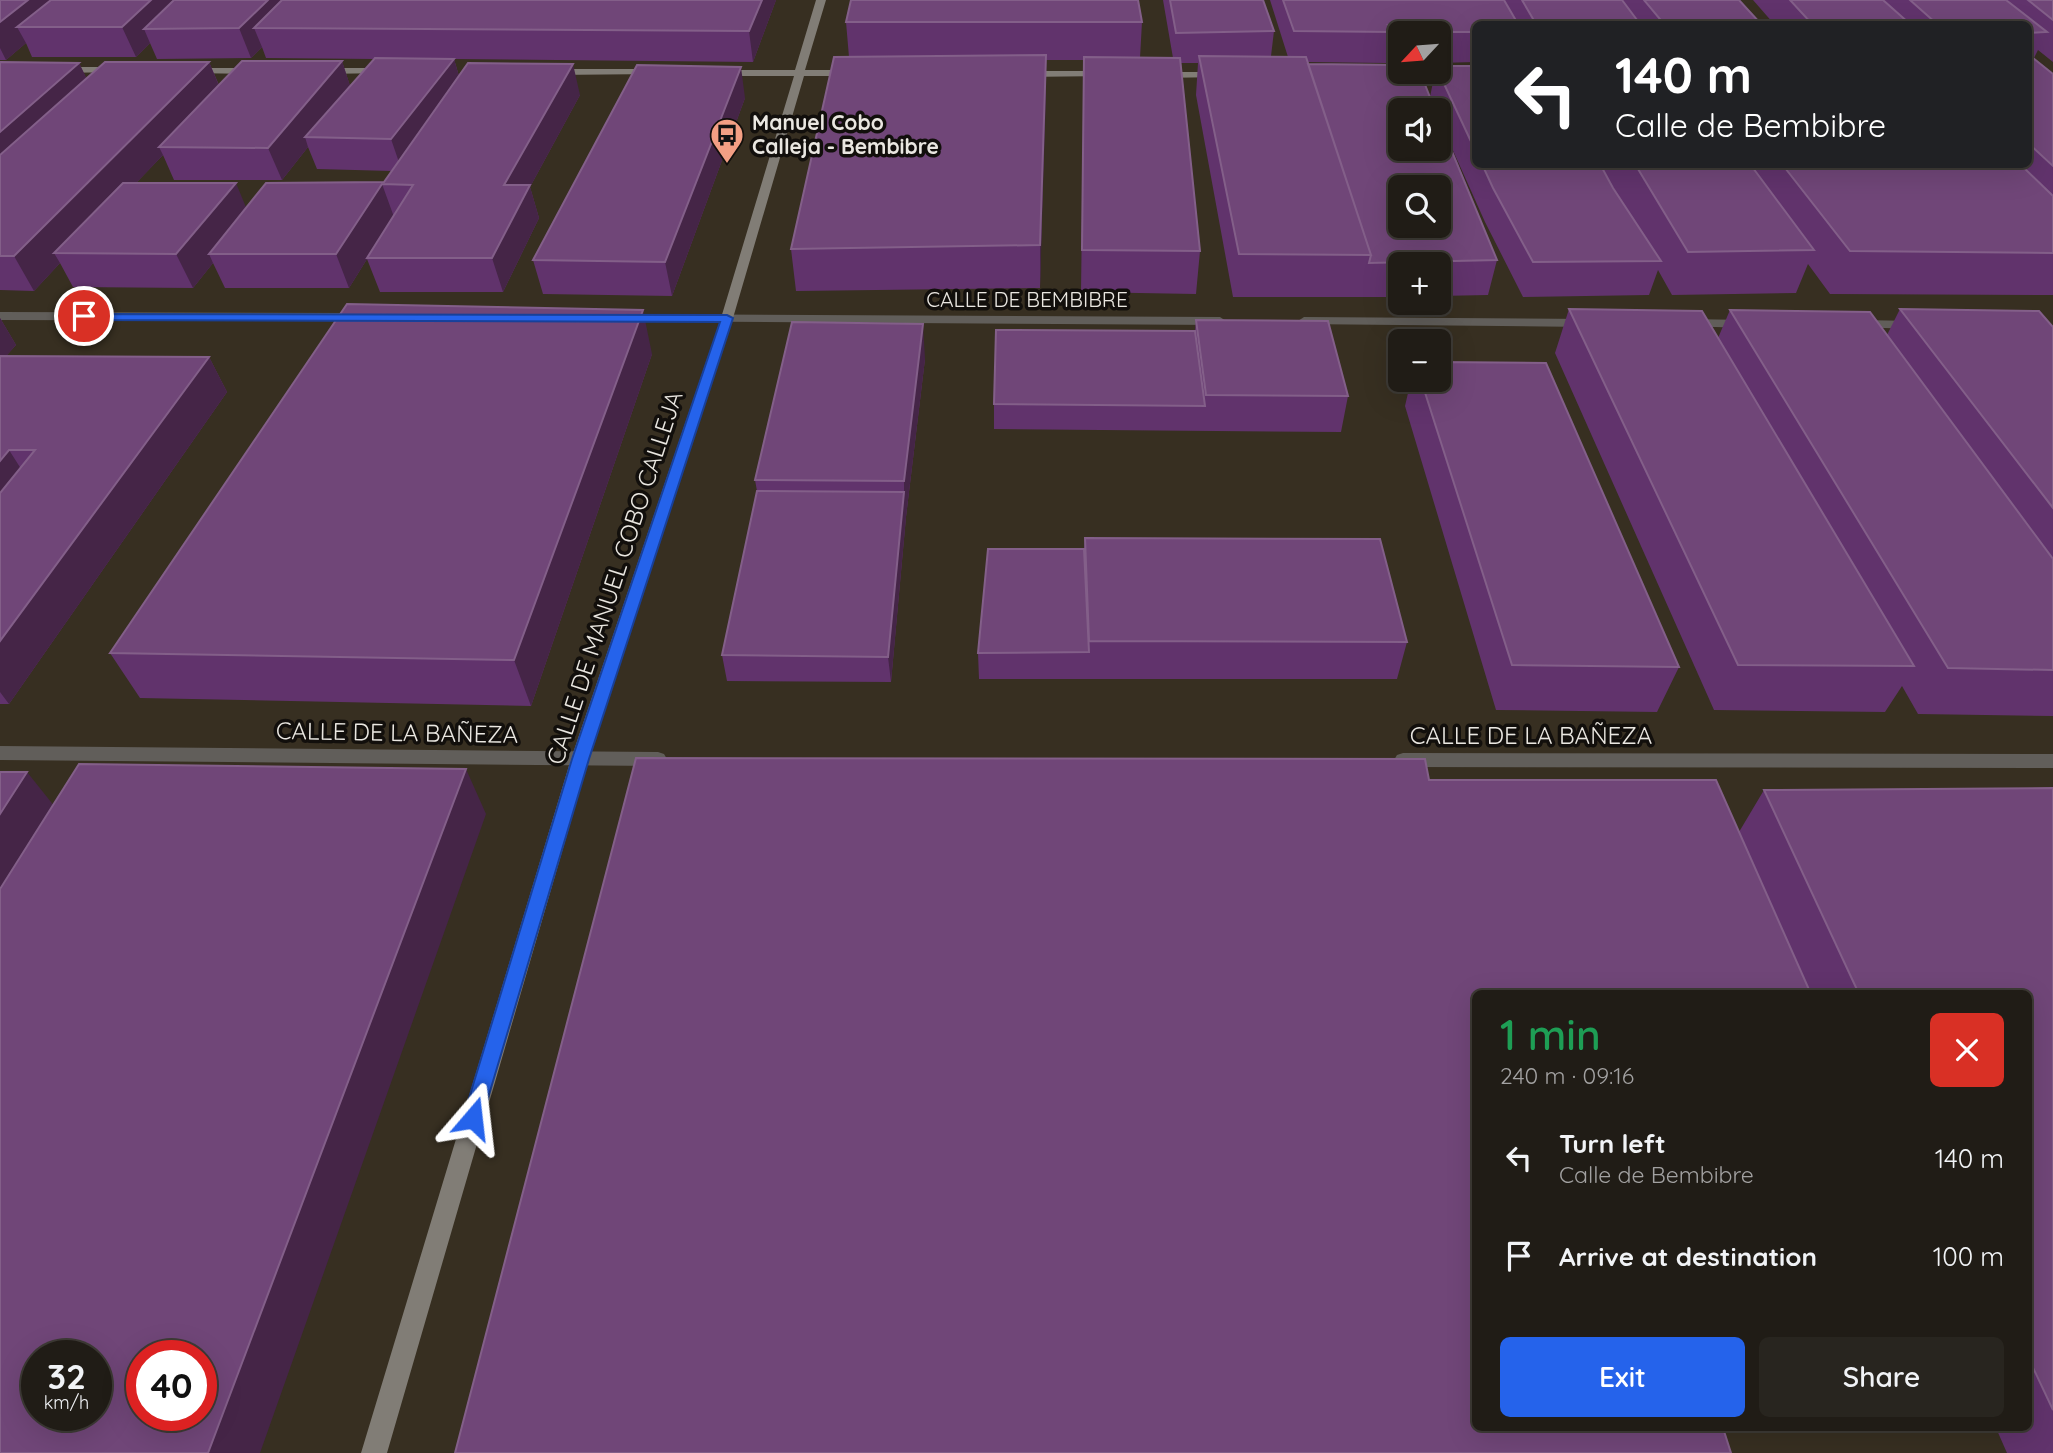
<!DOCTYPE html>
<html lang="en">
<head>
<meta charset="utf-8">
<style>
  body { margin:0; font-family:Quicksand,sans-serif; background:#28251f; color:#f1f3f6; height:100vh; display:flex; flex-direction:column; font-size:26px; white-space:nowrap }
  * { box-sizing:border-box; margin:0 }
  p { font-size:23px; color:#a2a1a1 }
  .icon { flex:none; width:38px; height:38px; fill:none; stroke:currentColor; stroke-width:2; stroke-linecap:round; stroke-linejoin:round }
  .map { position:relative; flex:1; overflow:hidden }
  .drawer { position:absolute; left:1472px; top:990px; width:560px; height:441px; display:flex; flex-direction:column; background:#201c16; border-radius:10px; box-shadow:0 7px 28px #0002,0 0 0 2px #3d3a35 }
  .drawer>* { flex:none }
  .hud { position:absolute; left:1472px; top:21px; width:560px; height:147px; border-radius:10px; box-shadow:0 7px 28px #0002,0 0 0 2px #3d3a35; background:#202124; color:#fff; overflow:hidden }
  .needle { width:46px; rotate:244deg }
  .tools { position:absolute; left:1388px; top:21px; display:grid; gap:14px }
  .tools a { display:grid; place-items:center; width:63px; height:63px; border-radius:10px; background:#201c16; box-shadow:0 7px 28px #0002,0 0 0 2px #3d3a35; font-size:35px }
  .speed { position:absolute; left:21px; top:1340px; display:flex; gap:14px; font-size:35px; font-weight:700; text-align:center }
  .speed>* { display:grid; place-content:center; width:91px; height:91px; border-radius:50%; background:#201c16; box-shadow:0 7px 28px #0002,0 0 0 2px #3d3a35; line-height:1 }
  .speed small { font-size:18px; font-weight:400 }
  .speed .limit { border:10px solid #d22; background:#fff; color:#111 }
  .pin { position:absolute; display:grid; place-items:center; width:60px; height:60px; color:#fff; margin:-30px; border:4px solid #fff; border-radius:50%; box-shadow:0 2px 7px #0007 }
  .me { position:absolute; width:77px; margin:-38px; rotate:17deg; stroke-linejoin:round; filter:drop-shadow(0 0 5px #0008) }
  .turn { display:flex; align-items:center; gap:24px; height:147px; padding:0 28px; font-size:32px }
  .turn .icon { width:91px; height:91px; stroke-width:2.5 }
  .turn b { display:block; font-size:49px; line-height:60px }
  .round { display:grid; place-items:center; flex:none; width:74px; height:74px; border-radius:10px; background:#28251f }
  .summary { display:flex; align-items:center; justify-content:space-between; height:119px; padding:0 28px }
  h1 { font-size:42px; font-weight:600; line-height:52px; color:#1e9e55 }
  .cta { display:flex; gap:14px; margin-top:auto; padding:14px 28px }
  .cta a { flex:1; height:80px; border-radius:10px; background:#2563eb; color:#fff; font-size:28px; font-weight:600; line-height:80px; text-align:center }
  .cta a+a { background:#28251f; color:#f1f3f6 }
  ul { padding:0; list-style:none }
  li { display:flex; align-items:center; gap:21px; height:98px; padding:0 28px }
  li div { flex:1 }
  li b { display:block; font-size:26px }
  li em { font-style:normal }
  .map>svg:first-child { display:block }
  .built { fill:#372f21; fill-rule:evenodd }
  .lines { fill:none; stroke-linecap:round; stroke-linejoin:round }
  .street { fill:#615e5a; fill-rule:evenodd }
  .secondary { fill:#817d76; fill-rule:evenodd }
  .wall { fill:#61336c; fill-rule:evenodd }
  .shaded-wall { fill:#452547 }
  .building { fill:#704678; stroke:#835f89; stroke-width:2; fill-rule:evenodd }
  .route { fill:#2563eb; stroke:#184099; stroke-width:2 }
  .labels { text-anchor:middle; stroke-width:7; stroke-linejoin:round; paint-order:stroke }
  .far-poi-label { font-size:21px; font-weight:bold; fill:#eae7e1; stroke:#120f0c; text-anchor:start }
  .far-street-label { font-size:21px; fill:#eae7e1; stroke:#120f0c }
  .street-label { font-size:24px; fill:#eae7e1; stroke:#120f0c }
</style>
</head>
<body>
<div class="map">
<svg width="2053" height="1453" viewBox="0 0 2053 1453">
  <rect width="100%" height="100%" fill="#2b261e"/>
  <!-- built -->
  <path class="built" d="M0,0h2053v1453h-2053zM1475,24h553v140h-553zM1400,33h38v39h-38zM1400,110h38v39h-38zM1400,187h38v39h-38zM1400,264h38v39h-38zM1400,341h38v39h-38zM1475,994h553v434h-553zM37,1356h59v60h-59zM142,1356h59v60h-59z"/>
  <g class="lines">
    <!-- street -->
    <path class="street" d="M0,312l363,1 6,4 -6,4 -363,-1z
      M622,314l598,3 6,4 -6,4 -603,-4v-6z
      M1304,317l284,2 6,4 -6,4 -289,-3 -1,-3z
      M1686,319l63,1 6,4 -6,4 -68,-2 -1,-3z
      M1857,320l60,1 6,4 -6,4 -65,-2 -1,-3z
      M0,746l658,6 6,2 3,5 -3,5 -6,2 -658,-6z
      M1403,753l650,1v14l-650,-1 -6,-2 -3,-5 3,-5z"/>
    <!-- secondary -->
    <path class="secondary" d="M816,0h10l-21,70h49l5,3 -5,3h-50l-71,242 -144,441 -202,694h-26l210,-694 150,-441 73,-242h-77l-5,-3 5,-3h78z
      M119,67l3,1v4l-63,1 -5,-3 5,-3z
      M186,68h69l5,3 -5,3 -66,-1 -3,-1z
      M385,68l5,3 -2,2 -66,1 -5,-3 5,-3z
      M654,69l3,1v4l-104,1 -5,-3 5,-3z
      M1106,71l5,3 -2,2 -87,1 -5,-3 5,-3z
      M1221,72l4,1v4l-67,1 -5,-3 5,-3z
      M1400,73h75v6l-79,-1 -1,-2z"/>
  </g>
  <!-- wall -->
  <path class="wall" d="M0,0h776l-23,62 -299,-3 5,17 121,19 -50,92 9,31 -36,74h-123l-13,-33 -18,29h-124l-12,-25 -20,25 -120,-1 -13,-24 -26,28 -34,-1v-228l79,1 7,15 123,-16 10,23 123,-24 8,25 24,-27 -108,-1 -4,-11 -11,11 -94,1 -7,-16 -14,14h-104l-6,-14 -20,17h-6zM308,147l9,22 75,2 -8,11 -138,25 -110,-24 27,-28 11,25h108z
    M1163,0h100l11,31 -3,25 17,1 -18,-57h469l22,24h-286v38l-37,1v-30h-38v22h-13l-1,8 -79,-1 1,2 122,33 5,-25 40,-6v98h553v-140h-254l-21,-24h300v62l-15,-12 -4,8 19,16v221l-223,-1 -22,-30 -12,29 -124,2 -14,-25 -9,25 -126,2 -38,-75 -47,-105v-7h-2l61,150 -9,35 -50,1v-32h-38v33h-167l-37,-202 2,-32h-17l19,188 -4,43 -115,-2 3,-232h-38l-6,228 -244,3 -5,-42 58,-192 -3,-35h296l-2,36h33z
    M745,98l-73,198 -129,-2 -10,-34z
    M1569,309l149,29 12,-28 157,25 13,-26 153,18v389l-135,-2 -16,-28 -17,26 -171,-2 -159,-357z
    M0,318l16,27 -10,11 203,1 18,35 -218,312h-9z
    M1196,320l152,76 -7,36 -347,-3v-25l201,-73z
    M652,354l-121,352 -391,-8 -30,-45z
    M925,359l-19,158 -15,165 -164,-1 -5,-26 35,-164 -2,-11z
    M1411,380h27l241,287 -22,45 -161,-2 -91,-304z
    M1085,538l322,104 -10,37h-418l-1,-26 106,-104z
    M1429,780l310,52 25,-42 289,-2v665h-46l-11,-25h32v-434h-553z"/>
  <!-- shaded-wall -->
  <path class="shaded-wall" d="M28,0h50l-61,27 9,16 -20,17 -6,-12v-26z
    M151,0h44l-51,29 6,14 -14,14 -14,-30z
    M268,0h41l-55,28 8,19 -11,11 -12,-30z
    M762,0h14l-23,62 -4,-31z
    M1046,55v39l-6,194v-43z
    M454,59l9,31 -61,81 -11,-32z
    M342,61l10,31 -47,45 3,10 -26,33 -14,-32z
    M209,62l13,31 -63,54 4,8 -94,98h-15l6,10 -26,28 -20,-35z
    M79,63l15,30 -94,87v-48z
    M573,64l7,31 -50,92 9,31 -36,74 -11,-34 12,-73z
    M741,67l4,31 -73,198 -7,-34z
    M236,183l14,34 -41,37 4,9 -20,25 -17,-34z
    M382,184l12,33 -27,41v1l-18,29 -13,-34z
    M643,310l9,44 -121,352 -17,-46z
    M0,318l16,27 -16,18z
    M923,324l2,35 -19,158 -15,165 -3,-25 16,-165v-11z
    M209,357l18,35 -218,312 -9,-12v-51z
    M9,450l23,36 -32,40v-65z
    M466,769l20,45 -226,639h-52z
    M27,772l36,45 -63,103v-106z"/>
  <!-- building -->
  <path class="building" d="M0,0h28l-28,22z
    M51,0h100l-29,27h-105z
    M174,0h94l-29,28 -95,1z
    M282,0h480l-13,31 -495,-3z
    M851,0h287l4,22h-296z
    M1170,0h93l11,31 -98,2z
    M1283,0h221l14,24h-43v8h-50l-1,-7h-36l4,7 -98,-1z
    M1522,0h100l18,24h-104z
    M1644,0h95l22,24h-97z
    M1790,0h93l27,24h-98z
    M1910,0h96l41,32 -19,1v-9h-91z
    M2028,0h25v20z
    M1046,55l-6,190 -249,4 43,-192z
    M1199,56l107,1 65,198 -132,-1z
    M1084,57l96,1 20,193 -118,-1z
    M375,58l79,1 -63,80 -86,-2z
    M2028,58h5l20,16v92l-25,-23z
    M242,61h100l-74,87 -109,-1z
    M0,62l79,1 -79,69z
    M105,62h104l-195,194h-14v-101z
    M468,63l105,1 -69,121h26l-38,73h-125l46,-73 -31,-1 -46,70h-127l57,-71 118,-1z
    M1308,64l92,1v7h20l15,38h-35v39h38v-31l59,142 -128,3 2,-8zM1400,187h38v39h-38z
    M637,65l104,2 -76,195 -132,-2z
    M1438,66h37v84l-37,-79z
    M1482,164h118l13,24 48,73 -128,1 -40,-74z
    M1635,164h115l64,86 -126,2z
    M1782,164h238l33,32v57l-203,-2z
    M123,183h113l-60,71 -122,-1z
    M347,304l296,6 -129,350 -404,-7z
    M1569,309l133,2 212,355 -176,-1z
    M1900,309l139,2 14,16v181z
    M1730,310l140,2 183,247v111l-105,-2z
    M1196,320l132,1 20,75 -142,-1z
    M792,322l131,2 -19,157 -149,-1z
    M996,330l199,1 10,75 -211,-2z
    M0,356l209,1 -209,284v-148l35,-43h-26l-9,11z
    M1438,362l108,1 133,304 -167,-2 -91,-285h17z
    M757,491l147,1 -16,165 -166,-2z
    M1085,538l295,1 27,103 -318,-1z
    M988,549h96l5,103 -111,1z
    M636,758l789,1 4,21h287l95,214h-336v434h248l8,25h-1276z
    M79,764l387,5 -258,684h-208v-564zM37,1356h59v60h-59zM142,1356h59v60h-59z
    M0,772h27l-27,42z
    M2053,788v622l-25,-53v-363h-169l-95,-204z"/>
  <!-- route -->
  <path class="route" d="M80,314l647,1 6,3 -144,441 -109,366 -7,3 -7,-3 -3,-7 109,-359 148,-437 -636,-2 -6,-4z"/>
  <!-- icons -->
  <defs>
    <symbol id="bus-pin" viewBox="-11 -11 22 30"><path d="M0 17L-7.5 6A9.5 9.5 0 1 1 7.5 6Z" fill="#f39f84" stroke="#120f0c"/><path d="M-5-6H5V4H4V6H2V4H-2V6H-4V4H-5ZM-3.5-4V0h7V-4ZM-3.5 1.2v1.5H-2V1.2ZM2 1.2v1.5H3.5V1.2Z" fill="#111"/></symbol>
  </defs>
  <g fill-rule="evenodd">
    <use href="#bus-pin" x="708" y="116" width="38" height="52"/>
  </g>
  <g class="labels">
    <!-- far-poi labels -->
    <g class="far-poi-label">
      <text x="752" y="130">Manuel Cobo<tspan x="752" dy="24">Calleja - Bembibre</tspan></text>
    </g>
    <!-- far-street labels -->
    <g class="far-street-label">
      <text x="1027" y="307">CALLE DE BEMBIBRE</text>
    </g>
    <!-- street labels -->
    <g class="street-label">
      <text transform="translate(615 578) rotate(-72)" y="8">CALLE DE MANUEL COBO CALLEJA</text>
      <text transform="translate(397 733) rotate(1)" y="8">CALLE DE LA BAÑEZA</text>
      <text x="1531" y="744">CALLE DE LA BAÑEZA</text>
    </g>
  </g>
</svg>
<div class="tools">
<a><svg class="needle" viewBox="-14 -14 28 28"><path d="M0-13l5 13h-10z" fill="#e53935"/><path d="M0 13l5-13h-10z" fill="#a2a1a1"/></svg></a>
<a><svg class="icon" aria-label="sound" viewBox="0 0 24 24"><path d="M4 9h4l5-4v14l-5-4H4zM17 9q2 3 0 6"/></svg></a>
<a><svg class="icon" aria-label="search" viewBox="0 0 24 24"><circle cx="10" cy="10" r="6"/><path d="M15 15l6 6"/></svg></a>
<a>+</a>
<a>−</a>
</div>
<div class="speed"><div>32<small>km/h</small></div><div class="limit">40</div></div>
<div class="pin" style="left:84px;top:316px;background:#d93025"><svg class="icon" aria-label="arrive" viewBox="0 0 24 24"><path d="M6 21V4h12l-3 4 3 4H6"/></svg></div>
<svg class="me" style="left:473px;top:1118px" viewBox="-20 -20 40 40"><path d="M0-17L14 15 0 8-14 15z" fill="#2563eb" stroke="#fff" stroke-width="4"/></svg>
<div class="hud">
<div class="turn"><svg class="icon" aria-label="left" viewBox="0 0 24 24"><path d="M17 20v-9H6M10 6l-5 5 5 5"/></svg><div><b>140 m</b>Calle de Bembibre</div></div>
</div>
<section class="drawer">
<div class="summary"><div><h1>1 min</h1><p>240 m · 09:16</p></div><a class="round" style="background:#d93025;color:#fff"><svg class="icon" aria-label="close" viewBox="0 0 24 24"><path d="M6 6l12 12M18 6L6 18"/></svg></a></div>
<ul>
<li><svg class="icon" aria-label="left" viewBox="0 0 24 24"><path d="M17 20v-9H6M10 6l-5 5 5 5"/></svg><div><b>Turn left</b><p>Calle de Bembibre</p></div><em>140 m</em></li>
<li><svg class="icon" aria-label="arrive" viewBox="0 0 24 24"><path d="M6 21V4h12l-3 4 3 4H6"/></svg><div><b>Arrive at destination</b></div><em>100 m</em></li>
</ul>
<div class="cta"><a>Exit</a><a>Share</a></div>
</section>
</div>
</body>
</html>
